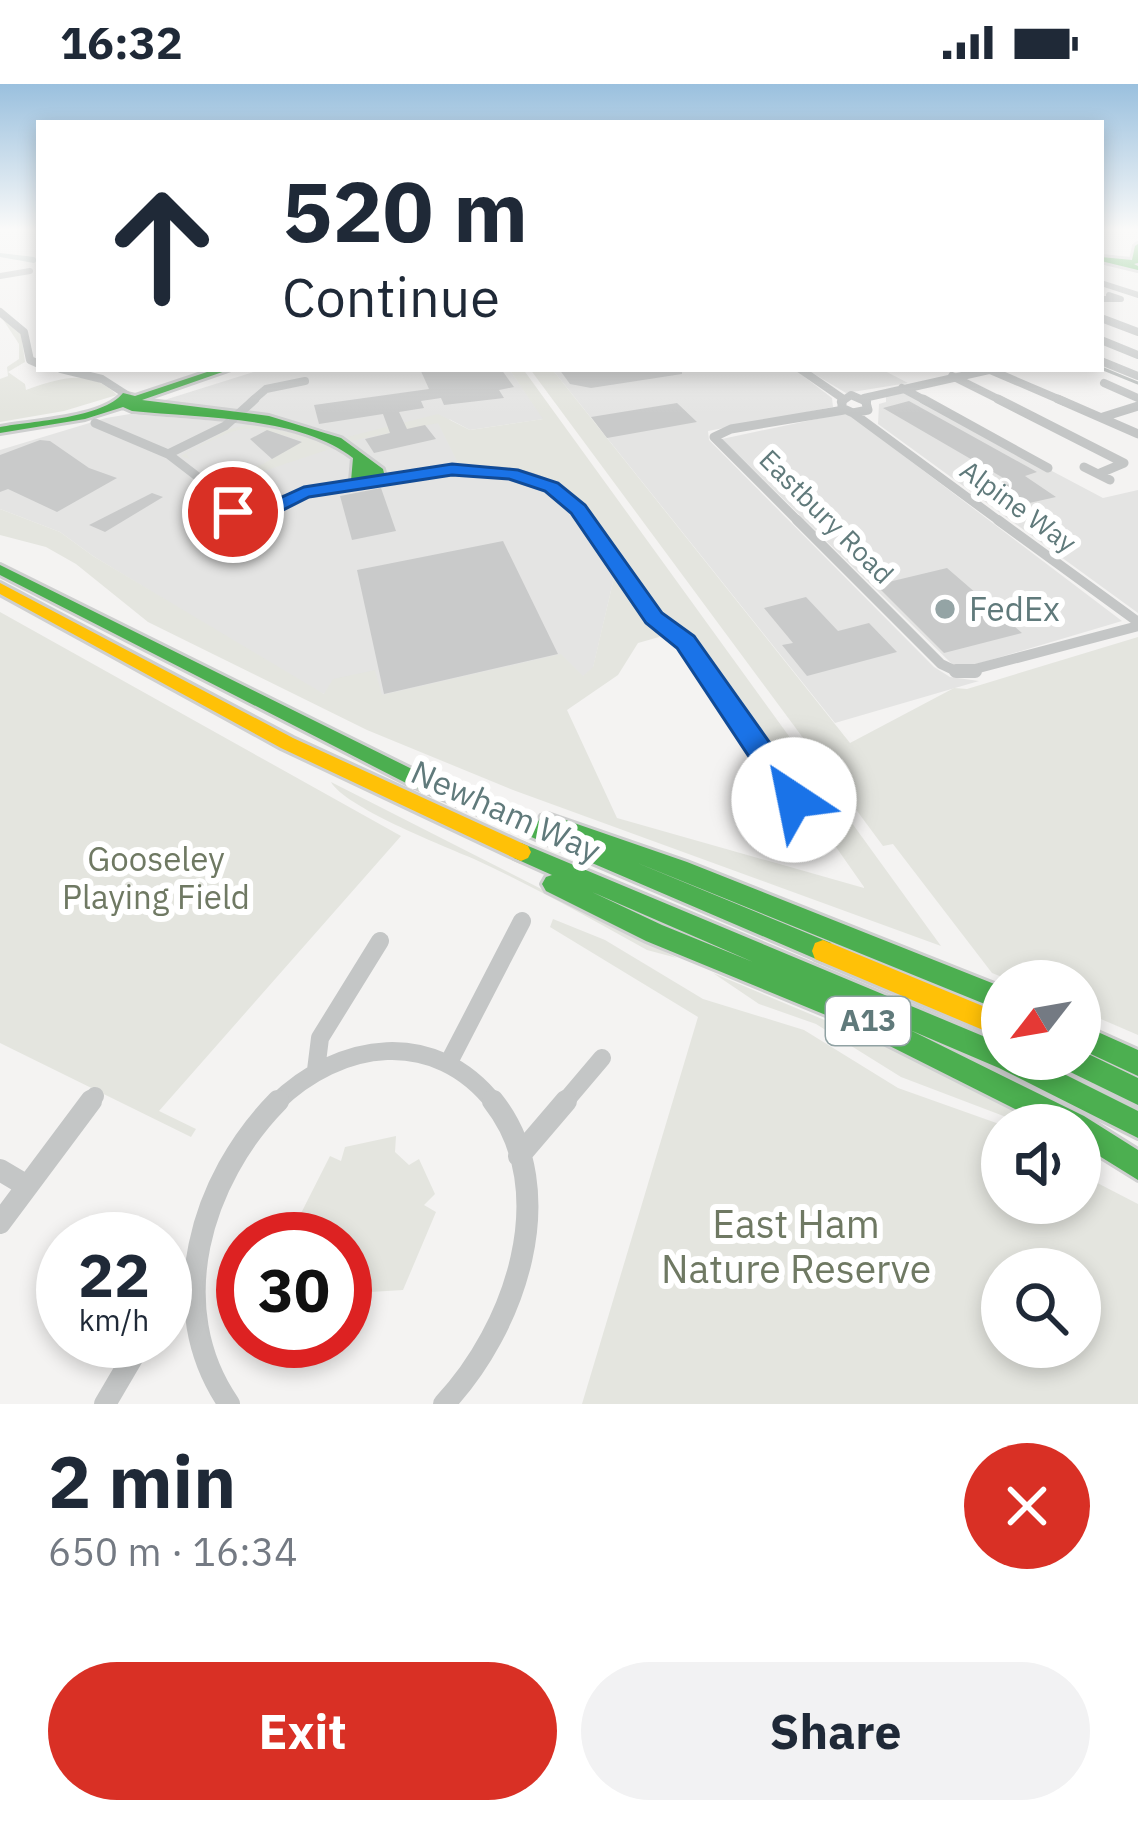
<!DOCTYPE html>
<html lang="en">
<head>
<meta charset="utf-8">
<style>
  body { margin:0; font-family:"IBM Plex Sans",sans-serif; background:#f2f2f3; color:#1f2937; height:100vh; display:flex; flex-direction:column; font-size:45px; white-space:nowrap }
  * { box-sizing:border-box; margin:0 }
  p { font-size:39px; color:#747a83 }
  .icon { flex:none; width:66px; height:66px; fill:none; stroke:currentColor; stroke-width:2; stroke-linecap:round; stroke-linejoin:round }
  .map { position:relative; height:1320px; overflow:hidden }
  .sheet { display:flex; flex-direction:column; background:#fff; flex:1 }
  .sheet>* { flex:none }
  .guide { position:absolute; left:36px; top:36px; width:1068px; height:252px; border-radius:0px; box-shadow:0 6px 18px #0003; background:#fff; color:#1f2937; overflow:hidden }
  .needle { width:78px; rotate:239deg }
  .buttons { position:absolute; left:981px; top:876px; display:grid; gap:24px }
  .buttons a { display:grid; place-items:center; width:120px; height:120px; border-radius:50%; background:#fff; box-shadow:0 6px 18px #0003; font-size:60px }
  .speed { position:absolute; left:36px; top:1128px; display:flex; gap:24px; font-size:60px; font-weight:700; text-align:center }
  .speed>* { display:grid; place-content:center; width:156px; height:156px; border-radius:50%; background:#fff; box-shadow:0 6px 18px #0003; line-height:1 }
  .speed small { font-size:30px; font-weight:400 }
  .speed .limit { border:18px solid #d22; background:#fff; color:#111 }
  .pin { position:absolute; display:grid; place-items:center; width:102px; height:102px; color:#fff; margin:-51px; border:6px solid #fff; border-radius:50%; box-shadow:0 3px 12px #0007 }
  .me { position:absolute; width:132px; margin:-66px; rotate:326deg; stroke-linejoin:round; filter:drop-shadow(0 0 9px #0008) }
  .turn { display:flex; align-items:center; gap:42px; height:252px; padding:0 48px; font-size:54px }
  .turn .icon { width:156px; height:156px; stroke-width:2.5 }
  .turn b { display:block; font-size:84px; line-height:102px }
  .round { display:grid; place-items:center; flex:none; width:126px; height:126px; border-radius:63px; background:#f2f2f3 }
  .overview { display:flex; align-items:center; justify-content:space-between; height:204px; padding:0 48px }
  h1 { font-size:72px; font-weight:800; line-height:90px }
  .cta { display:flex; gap:24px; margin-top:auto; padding:24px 48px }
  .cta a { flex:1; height:138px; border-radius:72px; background:#d93025; color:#fff; font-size:48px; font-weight:800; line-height:138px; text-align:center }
  .cta a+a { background:#f2f2f3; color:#1f2937 }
  .status { display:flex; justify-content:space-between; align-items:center; height:84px; padding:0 60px; background:#fff; direction:ltr }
  .status svg { height:33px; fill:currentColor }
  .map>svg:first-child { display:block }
  .built { fill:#e4e4e3 }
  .green { fill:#e4e5df; fill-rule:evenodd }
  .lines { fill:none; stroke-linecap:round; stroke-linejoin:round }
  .river { fill:#c5d1d0; fill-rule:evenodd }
  .building { fill:#c9caca }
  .fast-casing { stroke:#cecfcf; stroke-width:6 }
  .slow-casing { stroke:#cecfcf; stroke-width:6 }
  .street-far6 { stroke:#c4c6c6; stroke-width:6 }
  .street-far5 { stroke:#c4c6c6; stroke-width:8 }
  .street-far4 { stroke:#c4c6c6; stroke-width:9 }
  .street-far3 { stroke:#c4c6c6; stroke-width:10 }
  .street-far2 { stroke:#c4c6c6; stroke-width:14 }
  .street-far1 { stroke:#c4c6c6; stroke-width:18 }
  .street { stroke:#c4c6c6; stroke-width:22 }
  .fast { fill:#4caf50; fill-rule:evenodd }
  .slow { fill:#ffc107; fill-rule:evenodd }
  .tram { stroke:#b9bdbc; stroke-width:3 }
  .route { fill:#1a73e8; stroke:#114b97; stroke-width:3 }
  .poi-dot { fill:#94a4a5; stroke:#fff; stroke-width:4.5 }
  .labels { text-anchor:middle; stroke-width:12; stroke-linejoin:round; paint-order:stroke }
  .far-street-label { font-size:27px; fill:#607a7b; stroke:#fff }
  .shield { fill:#fff; stroke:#90a2a3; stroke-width:3 }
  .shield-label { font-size:30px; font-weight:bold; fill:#607a7b }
  .poi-label { font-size:33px; fill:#607a7b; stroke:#fff; text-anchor:start }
  .street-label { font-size:33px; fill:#607a7b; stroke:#fff }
  .park-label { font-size:33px; fill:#6f7963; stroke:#fff }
  .near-park-label { font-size:39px; fill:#6f7963; stroke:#fff }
</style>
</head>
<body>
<div class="status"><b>16:32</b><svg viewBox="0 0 49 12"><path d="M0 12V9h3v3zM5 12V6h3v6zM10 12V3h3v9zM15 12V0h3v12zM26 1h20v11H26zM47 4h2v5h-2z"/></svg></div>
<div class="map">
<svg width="1138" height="1320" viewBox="0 0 1138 1320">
  <rect width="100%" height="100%" fill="#f4f3f2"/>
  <!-- built -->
  <path class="built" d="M509,285l35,50 -74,11 -21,-11 48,50 67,22 52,78 -23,99 -63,54 -112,12 -108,-46 -217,-132 -33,-24 -60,-23v-59l106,-32 24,-4 126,10 81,20 -11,-14 -35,-9 -133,-19 102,-32z
    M552,285h242l38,29 1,9 -125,24 1,9 225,227 16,10 29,4 -144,42z
    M806,285h75l27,14 -62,10z
    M903,308l200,106 35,-8v123l-260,-189 1,-20 7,-2v-6z
    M840,330l10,1 272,206 -155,46 -15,-3 -230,-225z"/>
  <!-- green -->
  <path class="green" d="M0,231l21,18 4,29 -17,10 17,12 1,6c34,-12 64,-22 91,5l-53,16 -64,11v-43l8,-3 -1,-9 12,-8v-15z
    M509,285h14l418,577 -428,-156 -146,-60 -219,-108 -72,-58 -30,-17 -46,-12v-26l60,23 33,24 231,138 9,-15 42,-9 7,25 179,-41 22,22 10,-9 23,-98 -41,-68 -27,-18 -88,-16 -22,-44 -87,18 -4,-4 91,-23 32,16 73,-11zM684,546l180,257v1l-247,-70 -50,-108 51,-35 20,-32z
    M530,285h22l298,374 104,-55 13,1 171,-52v398l-58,-25v-29h-68l-20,-8 -99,-129 -10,2z
    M251,340l54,12 28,12 -84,28v23l-10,5 -29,-23 53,-17 39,-23c-58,-18 -58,-18 -116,13l4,5 -9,-3 48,-27z
    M0,528l401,224 -242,275 37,18 -5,8 -191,-94z
    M331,698l346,176 -30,-8c-56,-31 -114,-64 -173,-91 -33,-14 -129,-52 -143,-77z
    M553,835l52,21 98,59 101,31 94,58 104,37v78h78v-29l58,30v200h-556l116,-387 -148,-90zM1002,1185h78v78h-78z
    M713,889l185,78 154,74h-25l-126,-48 -85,-53 -57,-20z
    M396,1052l-1,16 14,13 10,-6 16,35 -11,11 12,7 -33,78 -49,3 -9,-6v-48h-41l-12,-8 38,-75 11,5 4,-14z"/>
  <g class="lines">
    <!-- river -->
    <path class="river" d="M0,169l34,4 4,3 -4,3 -34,-6z"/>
  </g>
  <!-- building -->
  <path class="building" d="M420,285h81l13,18 -15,3 5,8 -60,7 -3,-7 -20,3 3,7 -25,4 8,17 18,-4 11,14 -62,14 -9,-14 25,-6 -7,-19 -64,10 -5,-19 115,-16z
    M559,285h123v5l-91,14 -21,-4z
    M909,317l128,71 -12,4 31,21 -40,9 -25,-18 21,-5 -129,-75z
    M677,319l20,19 -90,16 -16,-21z
    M267,346l35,12 -30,17 -22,-20z
    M40,356l10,1 39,27 28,10 -60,34 -49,-23 -8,3v-37z
    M381,404l15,43 -44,9 -12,-44z
    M152,409l11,4 -58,35 -16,-7z
    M503,457l55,113 -174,40 -27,-124z
    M947,484l75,65 -78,20 -68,-68z
    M806,513l32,34 31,-8 28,29 -90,24 -25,-31 11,-2 -29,-35z"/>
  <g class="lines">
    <defs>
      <path id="fast" d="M1138,160v19l-4,1 4,2v4l-37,-9v-4l31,3 3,-14z
        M216,285h15l-89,31 127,16 72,22 42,31 2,8 -6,4h-28l2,-23c-54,-42 -153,-40 -221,-47l-9,-4 -38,12 -85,14v-6c33,-6 103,-9 123,-34l12,3z
        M0,481l422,209 116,48 3,-6 7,-2 139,48 315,125v24l-367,-149 196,81 3,8 -3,8 -8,3 -415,-178 -408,-209z
        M521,759l481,201v15h32l104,52v27l-139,-70 -89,-38 174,86 54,34v30l-58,-36v-19h-33l-209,-105 -192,-79 -100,-50 -4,-7 4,-7 6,-2 -38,-17 -3,-6 3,-6zM592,808l161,70 -91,-37z
        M1080,940l58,26v26l-58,-27z
        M1080,966l58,28v27l-76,-37 -4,-9h22z"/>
      <path id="slow" d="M0,499l293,155 235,108 3,6 -3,6 -7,3 -7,-3 -233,-110 -281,-154z
        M823,856l179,74v24l-187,-79 -3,-8 3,-8z"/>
    </defs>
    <!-- fast casing -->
    <use href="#fast" class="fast-casing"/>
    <!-- slow casing -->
    <use href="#slow" class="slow-casing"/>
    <!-- street-far6 -->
    <path class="street-far6" d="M0,192l30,-5
      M1101,199l37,12
      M1101,215h20l-12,-4"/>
    <!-- street-far5 -->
    <path class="street-far5" d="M0,228l24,20 6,28 9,4
      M1101,234l37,14
      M1101,256l37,15
      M1101,277l37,15
      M61,285l41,10 25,16
      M800,285l42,29
      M988,285l77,33
      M952,292l52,26
      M1104,299l34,15
      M902,304l26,14
      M864,314l125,-28
      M251,318l15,-13 39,-8
      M841,318l10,-7 16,7"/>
    <!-- street-far4 -->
    <path class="street-far4" d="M842,315v9l11,5 15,-3 -3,-11
      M923,315l125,69
      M998,315l126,64 -26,11
      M1058,315l80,35
      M853,329l149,110
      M1103,333l35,-11
      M95,339l73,31 56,43 24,7
      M168,370l57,-28 30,-27
      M1084,383l26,13
      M376,395c57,-5 135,-23 186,13 9,7 16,22 23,31
      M254,419l10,5c-6,13 -18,14 -31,9l5,-10z
      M260,420l104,-22
      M800,439l-86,-86 17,-8 113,-19"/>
    <!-- street-far3 -->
    <path class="street-far3" d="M240,436h11
      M582,436l72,98 32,24 22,32
      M797,436l144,144 19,9 178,-47
      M998,436l140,102"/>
    <!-- street-far2 -->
    <path class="street-far2" d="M706,587l88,128
      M956,587h19"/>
    <!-- street-far1 -->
    <path class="street-far1" d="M449,978l73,-141
      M316,986l4,-32 60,-97
      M89,1020l6,-8
      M275,1020c65,-64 160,-77 220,0
      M563,1020l39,-46"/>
    <!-- street -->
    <path class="street" d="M519,1072l47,-55
      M0,1086l27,16
      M0,1139l91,-122
      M165,1219l30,-25
      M105,1320l37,-63
      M229,1320c-67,-97 -28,-225 49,-303
      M444,1320c70,-74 120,-213 49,-303"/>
    <!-- fast -->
    <use href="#fast" class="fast"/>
    <!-- slow -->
    <use href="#slow" class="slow"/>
    <!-- tram -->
    <path class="tram" d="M1101,284l37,15"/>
  </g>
  <!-- sky -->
  <linearGradient id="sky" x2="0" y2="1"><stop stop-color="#9ac0de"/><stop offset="0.44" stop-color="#fafaf9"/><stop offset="1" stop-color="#fafaf9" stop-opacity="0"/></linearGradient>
  <rect width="1138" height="330" fill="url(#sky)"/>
  <!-- route -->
  <path class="route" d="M452,380l66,6 40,13 27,22 77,108 32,23 110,155 4,9 -4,8h-21l-106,-160 -31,-25 -75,-110 -26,-22 -36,-12 -57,-4 -143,22 -54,27 -26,-1 -6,-11 10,-6 12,8 59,-27z"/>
  <!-- markers -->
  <circle class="poi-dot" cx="945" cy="525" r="12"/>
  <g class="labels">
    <!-- far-street labels -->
    <g class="far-street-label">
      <text transform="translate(1018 423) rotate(36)" y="9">Alpine Way</text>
      <text transform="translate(826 433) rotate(45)" y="9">Eastbury Road</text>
    </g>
    <!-- shield labels -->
    <rect class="shield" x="826" y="913" width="84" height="48" rx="9"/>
    <g class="shield-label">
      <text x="868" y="947">A13</text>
    </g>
    <!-- poi labels -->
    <g class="poi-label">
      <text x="969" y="537">FedEx</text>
    </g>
    <!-- street labels -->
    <g class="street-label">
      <text transform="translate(506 727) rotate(24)" y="12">Newham Way</text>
    </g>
    <!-- park labels -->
    <g class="park-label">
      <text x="156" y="787">Gooseley<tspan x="156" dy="38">Playing Field</tspan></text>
    </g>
    <!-- near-park labels -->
    <g class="near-park-label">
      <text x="796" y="1154">East Ham<tspan x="796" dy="45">Nature Reserve</tspan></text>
    </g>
  </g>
</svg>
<div class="buttons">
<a><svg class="needle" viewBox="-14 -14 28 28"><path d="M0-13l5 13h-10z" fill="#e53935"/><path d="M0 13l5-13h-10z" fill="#747a83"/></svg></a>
<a><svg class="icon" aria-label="sound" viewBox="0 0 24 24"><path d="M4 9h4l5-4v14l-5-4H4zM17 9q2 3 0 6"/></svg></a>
<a><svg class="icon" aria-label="search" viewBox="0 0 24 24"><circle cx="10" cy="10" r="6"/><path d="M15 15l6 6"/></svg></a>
</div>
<div class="speed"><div>22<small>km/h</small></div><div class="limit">30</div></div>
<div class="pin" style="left:233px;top:428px;background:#d93025"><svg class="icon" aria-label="arrive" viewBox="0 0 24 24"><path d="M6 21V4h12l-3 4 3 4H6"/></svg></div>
<svg class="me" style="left:794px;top:716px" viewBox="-20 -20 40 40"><circle r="19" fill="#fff"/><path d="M0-13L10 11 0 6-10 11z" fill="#1a73e8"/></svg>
<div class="guide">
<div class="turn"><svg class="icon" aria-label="ahead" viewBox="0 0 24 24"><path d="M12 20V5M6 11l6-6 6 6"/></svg><div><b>520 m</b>Continue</div></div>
</div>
</div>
<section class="sheet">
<div class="overview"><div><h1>2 min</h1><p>650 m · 16:34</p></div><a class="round" style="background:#d93025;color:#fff"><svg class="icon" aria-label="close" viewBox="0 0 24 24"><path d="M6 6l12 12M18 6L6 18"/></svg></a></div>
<div class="cta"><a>Exit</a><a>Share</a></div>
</section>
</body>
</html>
